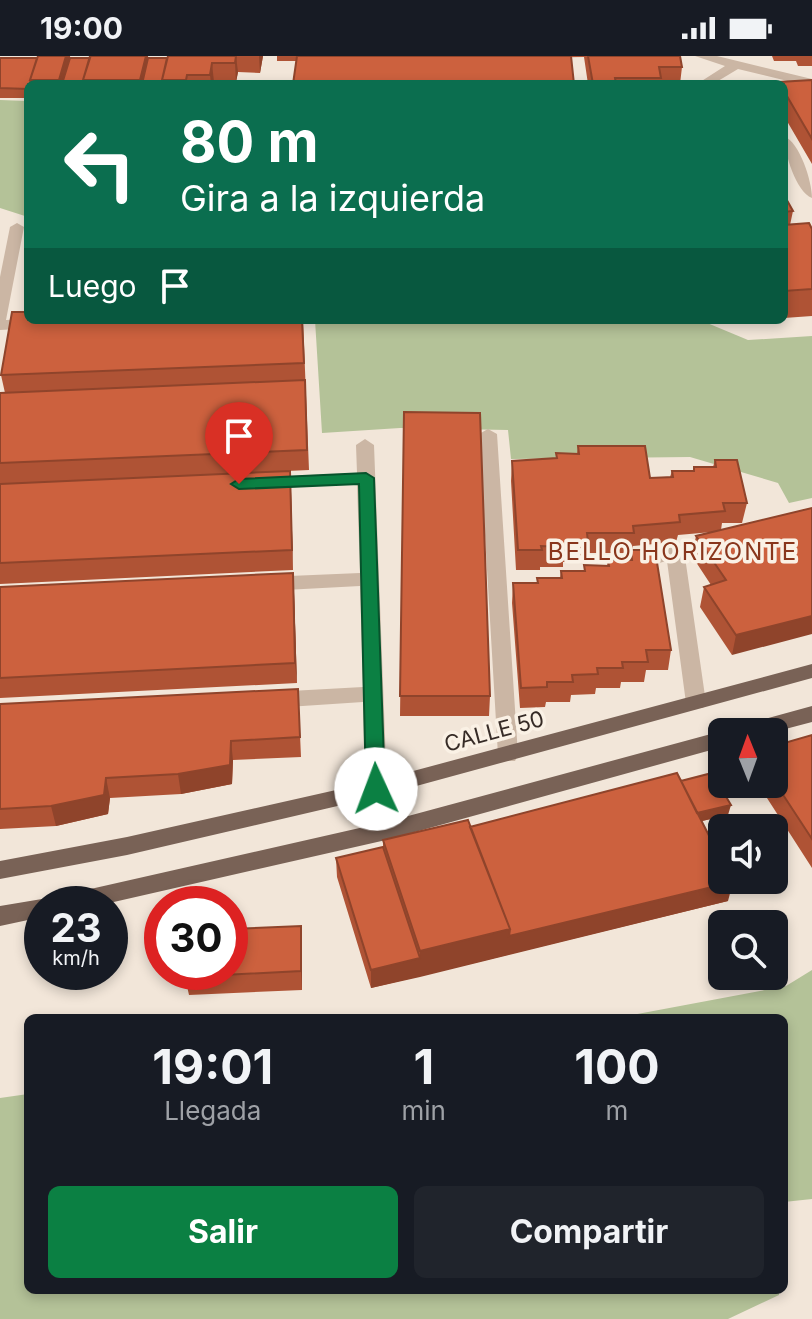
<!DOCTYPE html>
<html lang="es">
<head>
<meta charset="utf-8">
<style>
  body { margin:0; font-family:Inter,sans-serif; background:#20242c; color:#f1f3f6; height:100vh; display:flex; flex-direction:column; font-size:30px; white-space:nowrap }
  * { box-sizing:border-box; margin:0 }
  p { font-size:26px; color:#9ea1a6 }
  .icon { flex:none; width:44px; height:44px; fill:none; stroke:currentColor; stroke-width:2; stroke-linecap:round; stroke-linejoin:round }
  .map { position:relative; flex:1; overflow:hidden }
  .side { position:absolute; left:24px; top:958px; width:764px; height:280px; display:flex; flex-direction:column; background:#171b24; border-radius:12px; box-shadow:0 4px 12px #0003 }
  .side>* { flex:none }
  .banner { position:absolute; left:24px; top:24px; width:764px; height:244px; border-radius:12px; box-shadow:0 4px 12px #0003; background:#0b6e4f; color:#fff; overflow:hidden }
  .needle { width:52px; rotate:359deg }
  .tools { position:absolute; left:708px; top:662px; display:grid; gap:16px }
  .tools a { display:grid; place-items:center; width:80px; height:80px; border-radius:12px; background:#171b24; box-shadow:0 4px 12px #0003; font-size:40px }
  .speed { position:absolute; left:24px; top:830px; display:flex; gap:16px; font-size:40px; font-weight:700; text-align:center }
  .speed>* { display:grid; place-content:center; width:104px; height:104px; border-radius:50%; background:#171b24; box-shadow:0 4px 12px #0003; line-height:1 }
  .speed small { font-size:20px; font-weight:400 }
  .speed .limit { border:12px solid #d22; background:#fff; color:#111 }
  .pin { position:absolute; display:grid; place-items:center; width:68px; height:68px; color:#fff; margin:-82px -34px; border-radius:50% 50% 50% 0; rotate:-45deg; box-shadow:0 0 8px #0007 }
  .pin .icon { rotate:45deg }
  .me { position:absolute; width:88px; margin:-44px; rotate:358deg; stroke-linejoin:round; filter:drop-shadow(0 0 6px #0008) }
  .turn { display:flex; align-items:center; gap:28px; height:168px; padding:0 24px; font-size:36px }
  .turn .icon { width:104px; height:104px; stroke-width:2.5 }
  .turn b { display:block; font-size:56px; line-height:68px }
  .then { display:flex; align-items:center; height:76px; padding:0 24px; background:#0003; gap:16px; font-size:30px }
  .eta { display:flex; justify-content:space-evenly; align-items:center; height:136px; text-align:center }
  .eta b { font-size:48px; font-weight:700; line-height:56px }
  .primary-button { display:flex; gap:16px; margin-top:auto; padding:16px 24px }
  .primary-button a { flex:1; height:92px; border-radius:12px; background:#0b8043; color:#fff; font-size:32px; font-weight:700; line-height:92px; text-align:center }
  .primary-button a+a { background:#20242c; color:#f1f3f6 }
  .status { display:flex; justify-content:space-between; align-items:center; height:56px; padding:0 40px; background:#171b24; direction:ltr }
  .status svg { height:22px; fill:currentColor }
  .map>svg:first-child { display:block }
  .green { fill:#b4c298 }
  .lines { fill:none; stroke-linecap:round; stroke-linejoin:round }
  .minor { fill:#cbb6a4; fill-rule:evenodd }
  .major { fill:#796256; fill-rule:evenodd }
  .wall { fill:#af5335 }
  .shaded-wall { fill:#8f442b }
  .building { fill:#cc613e; stroke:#8f442b; stroke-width:2 }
  .route { fill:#0b8043; stroke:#07532c; stroke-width:2 }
  .labels { text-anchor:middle; stroke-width:7; stroke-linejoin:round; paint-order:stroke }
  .street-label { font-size:22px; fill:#362b26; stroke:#faf1e5 }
  .neighbourhood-label { font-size:24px; letter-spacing:2px; fill:#89361c; stroke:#faf1e5 }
</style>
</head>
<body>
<div class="status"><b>19:00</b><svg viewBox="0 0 49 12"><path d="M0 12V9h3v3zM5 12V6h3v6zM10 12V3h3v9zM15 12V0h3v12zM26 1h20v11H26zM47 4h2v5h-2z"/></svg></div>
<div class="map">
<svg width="812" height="1263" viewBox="0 0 812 1263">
  <rect width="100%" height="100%" fill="#f2e6d9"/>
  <!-- green -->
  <path class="green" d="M0,44l28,1v116l-28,-9z
    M315,264h385l48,20 64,-4v162l-23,5 -11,-20 -88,-26 -179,2 -3,-29 -108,-2 -78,5z
    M812,914v229l-28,3v-184h-168l170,-32z
    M28,1038v196h751v5l-51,24h-728v-221z"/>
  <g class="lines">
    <!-- minor -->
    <path class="minor" d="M695,0h22l95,23v8l-74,-18 -25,15h-16l28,-18z
      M784,80c16,7 28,45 28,62 -16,-6 -28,-46 -28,-62z
      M17,167l7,4 -18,93 22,-1 16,4 -8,5 -36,2v-53l10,-50z
      M488,373l9,5 21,321 -3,6h-14l-3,-6 -19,-321z
      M365,383l9,6 13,344 -4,6 -7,2 -7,-2 -4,-6 -2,-87 -91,6 -7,-3 -3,-5 3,-5 7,-3 91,-5 -3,-101 -94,5 -9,-7 9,-7 94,-4 -3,-89 -93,5 -9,-6 9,-6 93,-4 -1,-28z
      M719,480l6,2 3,4 -3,4 -40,11 21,146 -3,5h-14l-3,-5 -19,-142 -37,9 -9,-6 2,-5z"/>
    <!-- major -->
    <path class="major" d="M812,608v14l-436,119 -249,58 -127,24v-18l127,-24 249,-56z
      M812,650v16l-38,10h-38l3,-6z
      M722,675l3,1h-3v15l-336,93 -281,64h-52l3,-7 8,-2 322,-73z
      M42,843l9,5h-9v13l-42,9v-20z"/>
  </g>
  <!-- wall -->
  <path class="wall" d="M38,0h32v2h20v-2h58v2h19l1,-2h95l-3,17 -22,-1 -2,10h-22l-1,2h-185v14h-28v-40h37z
    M277,0h403l2,11 -2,17h-92l-4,-27 -288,4h-19z
    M772,0h40v10h-14l-2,-5h-22z
    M812,24v84l-28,-48v-32h-6l1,-2z
    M784,139l9,16 -3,14 22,4v87l-28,2z
    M303,264l6,150 -309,14v-91h5l-4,-18z
    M404,356l86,284 -1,20h-89z
    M578,390l72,32 20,-1 2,-6h21l1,-4h19l2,-7 32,43 -5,20h-20l-1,7 91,-22 -80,147 -32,-48 4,-20 7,-2 -19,-29 4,-20 16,-4 -34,3 -2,7 -43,4 -1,4 39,100 -3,20h-22l-2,12h-23l-1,6h-24l-1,6 -24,1 -1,7h-24l-1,5 -25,1 -8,-105 1,-20h24v-5h23l1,-7h23v-6l23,1 1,-6h21l1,-7h-43l-1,9h-23v5h-23v3h-24l-5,-89 1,-20 44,-3v-5l21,1z
    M0,428l291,7 2,79 -293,14z
    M0,531l294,6 3,90 -297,15z
    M298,633l3,68 -68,3 -1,24 -51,10 -71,4 -2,16 -52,12 -56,3v-125z
    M812,679v133l-54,-84h16v-38z
    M681,725l47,34 -26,6 26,80 -357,87 -34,-111 -1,-19 47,-11v-7l87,-13z
    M301,870l1,19v45l-113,5 -4,-18z"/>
  <!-- shaded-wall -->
  <path class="shaded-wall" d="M66,0h4l2,12 -6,16h-7v-4z
    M146,0h2l2,12 -4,16h-6v-4z
    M236,0l2,16 -2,10 -1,-19z
    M259,0h4l-3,17z
    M212,7l2,19 -1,2h-2l-1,-9z
    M290,415l1,20 2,79 -1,-20z
    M293,517l1,20 3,90 -2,-20z
    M812,560v18l-80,21 4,-20z
    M231,685l2,19 -1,24 -51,10 -3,-20z
    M106,722l4,20 -2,16 -52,12 -5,-20z
    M731,749l-3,10 -39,9 2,-10z
    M733,826l-5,19 -308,76v-26l90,-22z
    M301,870l1,19v45l-1,-19z
    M420,902v19l-49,11v-18z"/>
  <!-- building -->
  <path class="building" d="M38,0h28l-7,24h-29z
    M90,0h56l-6,24h-57z
    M168,0h68l-1,7h-23l-2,12h-23l-1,5h-24z
    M297,0h274l3,28h-281z
    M588,0h92l2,11h-23l2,11h-46l1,6h-23z
    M0,2h37l-7,22 1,4h-3v5l-28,-1z
    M70,2h20l-7,22 1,4h-22z
    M148,2h19l-5,22 1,4h-21z
    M812,24v59l-28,-48v-7h-4l-1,-2z
    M784,139l9,16 -9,1z
    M809,167l3,6v60l-28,2v-66z
    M12,256h16v8h274l2,43 -303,12z
    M305,324l2,70 -307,13v-70z
    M404,356l76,1 10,283h-90z
    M578,390h67l5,32 23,-1 -1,-6h22v-4h22l-1,-7h22l10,43h-24l2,8 -46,4 1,7 -47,4 1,7h-47l1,9h-23v5l-24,-1 1,4h-24l-6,-89 45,-3 -1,-5 23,1z
    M290,415l2,79 -292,13v-79z
    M812,452v108l-76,19 -32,-48 22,-7 -30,-44z
    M631,494h24l16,100h-25l2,12h-26l1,6h-26l1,6 -26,1 1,7h-26v5l-26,1 -8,-105h25l-1,-5h25l-1,-7h24l-1,-6 25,1 -1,-6h24z
    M293,517l2,90 -295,15v-91z
    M298,633l2,48 -69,4 -1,24 -52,9 -72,4 -2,17 -53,11 -51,3v-105z
    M812,679v104l-38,-58v-35z
    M677,717l45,88v19h10l1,2 -224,54 1,-7 -40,-102z
    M712,717l19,32 -34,8 -16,-32z
    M468,764l42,109 -90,22 -37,-111z
    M383,791l37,111 -49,12 -35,-112z
    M301,870v45l-116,6v-5h45v-43z"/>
  <!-- route -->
  <path class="route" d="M366,417l8,5 11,311 -3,5h-13l-3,-5 -7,-305 -120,5 -8,-5 8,-5z"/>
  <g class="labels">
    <!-- street labels -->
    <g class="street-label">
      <text transform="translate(494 675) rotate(-15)" y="8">CALLE 50</text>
    </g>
    <!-- neighbourhood labels -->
    <g class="neighbourhood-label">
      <text x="673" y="504">BELLO HORIZONTE</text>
    </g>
  </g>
</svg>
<div class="tools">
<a><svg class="needle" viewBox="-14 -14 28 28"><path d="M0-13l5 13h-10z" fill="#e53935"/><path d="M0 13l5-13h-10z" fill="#9ea1a6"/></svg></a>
<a><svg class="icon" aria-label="sound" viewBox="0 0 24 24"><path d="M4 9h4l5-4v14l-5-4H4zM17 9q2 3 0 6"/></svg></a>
<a><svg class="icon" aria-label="search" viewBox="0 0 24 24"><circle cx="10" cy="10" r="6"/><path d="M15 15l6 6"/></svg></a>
</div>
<div class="speed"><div>23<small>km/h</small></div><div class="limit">30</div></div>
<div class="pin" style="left:239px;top:428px;background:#d93025"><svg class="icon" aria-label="arrive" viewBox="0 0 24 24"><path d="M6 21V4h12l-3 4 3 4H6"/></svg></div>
<svg class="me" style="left:376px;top:733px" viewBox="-20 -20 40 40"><circle r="19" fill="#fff"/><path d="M0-13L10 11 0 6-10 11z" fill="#0b8043"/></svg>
<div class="banner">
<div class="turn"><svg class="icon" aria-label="left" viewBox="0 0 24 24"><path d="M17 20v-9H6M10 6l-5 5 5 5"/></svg><div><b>80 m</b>Gira a la izquierda</div></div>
<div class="then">Luego<svg class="icon" aria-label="arrive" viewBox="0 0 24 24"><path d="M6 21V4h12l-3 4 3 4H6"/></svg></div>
</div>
<section class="side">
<div class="eta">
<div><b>19:01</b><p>Llegada</p></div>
<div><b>1</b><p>min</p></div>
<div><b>100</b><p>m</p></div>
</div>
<div class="primary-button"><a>Salir</a><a>Compartir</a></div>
</section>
</div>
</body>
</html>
